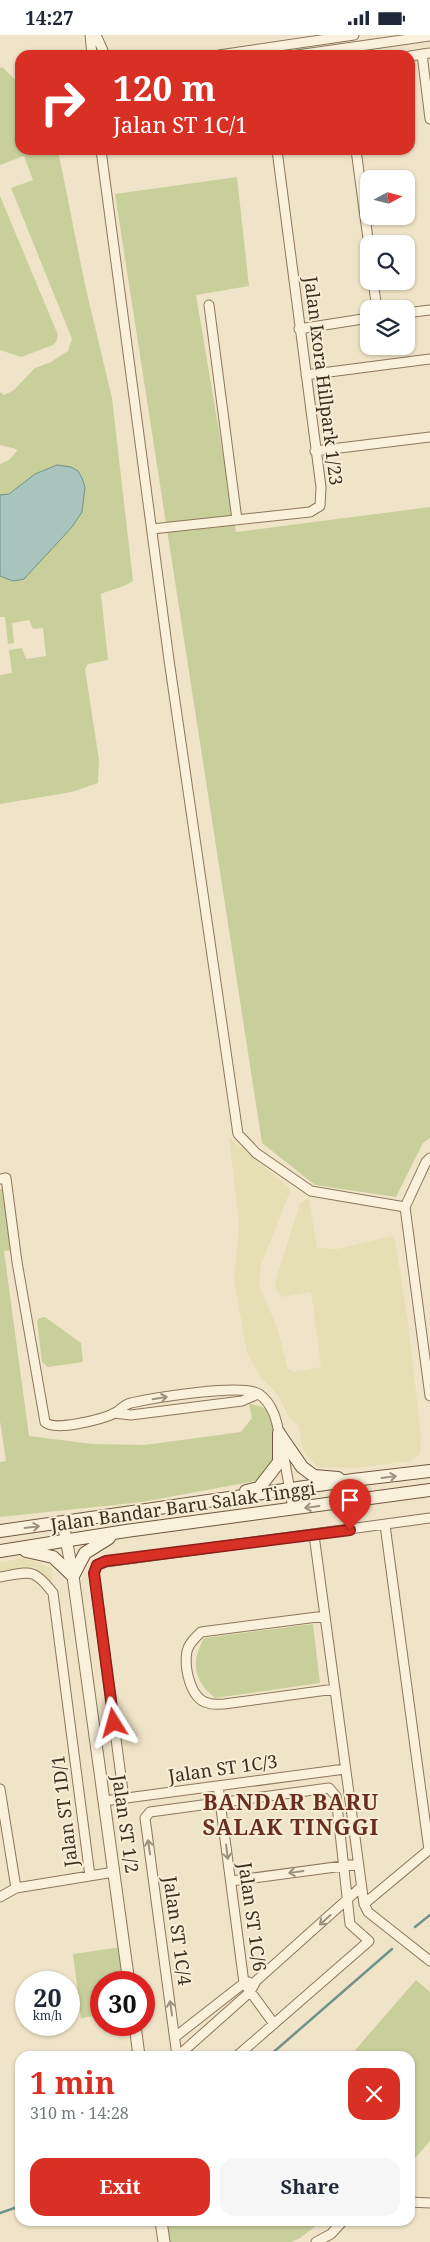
<!DOCTYPE html>
<html lang="en">
<head>
<meta charset="utf-8">
<style>
  body { margin:0; font-family:"Noto Serif",serif; background:#f6f6f7; color:#1f2937; height:100vh; display:flex; flex-direction:column; font-size:19px; white-space:nowrap }
  * { box-sizing:border-box; margin:0 }
  p { font-size:16px; color:#747a83 }
  .icon { flex:none; width:28px; height:28px; fill:none; stroke:currentColor; stroke-width:2; stroke-linecap:round; stroke-linejoin:round }
  .map { position:relative; flex:1; overflow:hidden }
  .side { position:absolute; left:15px; top:2016px; width:400px; height:175px; display:flex; flex-direction:column; background:#fff; border-radius:15px; box-shadow:0 1px 4px #0004 }
  .side>* { flex:none }
  .guide { position:absolute; left:15px; top:15px; width:400px; height:105px; border-radius:15px; box-shadow:0 1px 4px #0004; background:#d93025; color:#fff; overflow:hidden }
  .needle { width:32px; rotate:83deg }
  .tools { position:absolute; left:360px; top:135px; display:grid; gap:10px }
  .tools a { display:grid; place-items:center; width:55px; height:55px; border-radius:10px; background:#fff; box-shadow:0 1px 4px #0004; font-size:25px }
  .speed { position:absolute; left:15px; top:1936px; display:flex; gap:10px; font-size:25px; font-weight:700; text-align:center }
  .speed>* { display:grid; place-content:center; width:65px; height:65px; border-radius:50%; background:#fff; box-shadow:0 1px 4px #0004; line-height:1 }
  .speed small { font-size:12px; font-weight:400 }
  .speed .limit { border:8px solid #d22; background:#fff; color:#111 }
  .pin { position:absolute; display:grid; place-items:center; width:42px; height:42px; color:#fff; margin:-51px -21px; border-radius:50% 50% 50% 0; rotate:-45deg; box-shadow:0 0 5px #0007 }
  .pin .icon { rotate:45deg }
  .me { position:absolute; width:55px; margin:-28px; rotate:352deg; stroke-linejoin:round; filter:drop-shadow(0 0 4px #0008) }
  .turn { display:flex; align-items:center; gap:18px; height:105px; padding:0 15px; font-size:22px }
  .turn .icon { width:65px; height:65px; stroke-width:2.5 }
  .turn b { display:block; font-size:35px; line-height:42px }
  .round { display:grid; place-items:center; flex:none; width:52px; height:52px; border-radius:15px; background:#f6f6f7 }
  .headline { display:flex; align-items:center; justify-content:space-between; height:85px; padding:0 15px }
  h1 { font-size:30px; font-weight:700; line-height:38px; color:#d93025 }
  .cta { display:flex; gap:10px; margin-top:auto; padding:10px 15px }
  .cta a { flex:1; height:58px; border-radius:15px; background:#d93025; color:#fff; font-size:20px; font-weight:700; line-height:58px; text-align:center }
  .cta a+a { background:#f6f6f7; color:#1f2937 }
  .status { display:flex; justify-content:space-between; align-items:center; height:35px; padding:0 25px; background:#fff; direction:ltr }
  .status svg { height:14px; fill:currentColor }
  .map>svg:first-child { display:block }
  .farmland { fill:#e6deb5 }
  .green { fill:#c9cf9b }
  .water { fill:#a9c4bc; stroke:#6f938a }
  .lines { fill:none; stroke-linecap:round; stroke-linejoin:round }
  .stream { stroke:#6f938a; stroke-width:2.5 }
  .minor-casing { stroke:#8d765c; stroke-width:11 }
  .tertiary-casing { stroke:#8d765c; stroke-width:13 }
  .secondary-casing { stroke:#6f573f; stroke-width:14 }
  .minor { stroke:#faf1dc; stroke-width:9 }
  .tertiary { stroke:#faf1dc; stroke-width:11 }
  .secondary { stroke:#faf1dc; stroke-width:12 }
  .oneway { stroke:#9c907e }
  .route-casing { stroke:#8d1f18; stroke-width:12 }
  .route { stroke:#d93025; stroke-width:9 }
  .labels { text-anchor:middle; stroke-width:4; stroke-linejoin:round; paint-order:stroke }
  .street-label { font-size:18px; fill:#3d2e20; stroke:#f7eed8 }
  .district-label { font-size:22px; font-weight:bold; letter-spacing:1px; fill:#6b2e1e; stroke:#f7eed8 }
</style>
</head>
<body>
<div class="status"><b>14:27</b><svg viewBox="0 0 49 12"><path d="M0 12V9h3v3zM5 12V6h3v6zM10 12V3h3v9zM15 12V0h3v12zM26 1h20v11H26zM47 4h2v5h-2z"/></svg></div>
<div class="map">
<svg width="430" height="2207" viewBox="0 0 430 2207">
  <rect width="100%" height="100%" fill="#f0e4c8"/>
  <!-- farmland -->
  <path class="farmland" d="M229,1102l62,52 -30,76 -2,19 19,46 10,39 6,3 27,-5 -10,-75 -28,5 -7,-7 -1,-7 25,-80 9,-5 8,50 20,1 55,-13 3,5 13,80 13,116 -1,17 -10,7 -54,7 -38,-1 -15,-16 -4,-25 -10,-9 -11,-22 -18,-18 -13,-24 -13,-73 5,-55z
    M24,1523l28,10 1,16 -18,-17 -35,4v-9z"/>
  <!-- green -->
  <path class="green" d="M2,32l18,17v66h38l27,135 27,113 21,183c-10,7 -21,8 -32,13l7,66 -20,4 -3,5 14,91 -1,23 -26,9 -72,12v-129l12,-2 -3,-23 13,-2 4,11 20,-3 -3,-28 -10,1 -4,-9 -17,3 2,20 -6,1 -3,-27h-5v-153l9,-4 8,-9 -1,-2 -16,-4v-53l4,3 10,-5 21,-22 16,-6 17,-11 4,-12 -61,-151 22,-8 -9,-24 -24,9v-97z
    M237,142l12,109 -53,9 40,237 194,-25v631l-7,5 -27,54 -81,-12 -53,-42 -147,-949z
    M0,161l58,139 -2,7 -3,3 -32,12 -21,-7z
    M0,1154h3l9,61 -8,1 25,185 64,8 51,1 97,-13 11,-14 -3,-14c5,1 14,2 18,6 6,6 10,47 7,55 -3,5 -9,11 -13,15l-119,22 -142,15v-55l6,-1 -6,-40z
    M45,1282l36,26 2,19 -35,5 -6,-5 -5,-41 2,-3z
    M313,1589l7,59 -105,15c-22,-18 -24,-36 -11,-60z
    M122,1912l5,35 -26,1v32l-20,3 -8,-64z
    M416,1945l14,12v149l-20,23v-108h-60z
    M166,2186h156l-22,17 -9,4h-122z"/>
  <!-- water -->
  <path class="water" d="M57,430l14,2 7,4 4,7 3,9 -3,25 -10,15 -48,52 -11,2 -13,-5v-81l9,-1 26,-20z"/>
  <g class="lines">
    <!-- stream -->
    <path class="stream" d="M415,1892l15,-12
      M269,2021l123,-107
      M0,2178l20,-7"/>
    <defs>
      <path id="minor" d="M90,0l2,20
        M96,0l9,20
        M422,19l8,65
        M219,20l135,-20
        M297,20l133,-19
        M410,21l20,-3
        M101,115l68,510 69,474 18,19 55,38 94,16
        M356,115l13,96
        M373,246l4,28
        M209,270l28,215
        M406,278l24,-3
        M299,294l70,-11
        M306,340l124,-16
        M315,416l115,-14
        M152,494l158,-17 10,-6 1,-19 -44,-337
        M430,1123l-4,4 -21,45 25,189
        M0,1144l6,-1 11,84 28,160c9,10 58,-3 70,-9 5,-3 10,-9 16,-10 22,-5 112,-20 128,-9 15,11 18,28 21,44
        M114,1378l17,2 111,-14 16,-7
        M283,1416l10,58
        M385,1490l44,325
        M314,1500l50,369 4,8 62,49
        M0,1542c30,-5 33,-10 53,16l37,283
        M325,1581l-124,16c-6,6 -12,11 -14,19 -3,16 3,48 21,52 5,2 11,1 16,1l111,-15
        M218,1751l26,197 30,41
        M0,1754l16,99
        M124,1764l-30,-226 3,-8 9,-3 324,-44
        M104,1766l241,-32
        M231,1846l127,-17
        M0,1862l16,-9 98,-16
        M364,1869l66,-55
        M175,2002l69,-54 5,-1
        M177,2021l-32,-238 5,-6 179,-24 7,8 14,128 19,17 -132,115
        M178,2021l72,-64 6,-11 105,-94
        M410,2167l20,1
        M316,2207l15,-8 12,-13"/>
      <path id="tertiary" d="M63,1488l10,53 56,407
        M135,1990l4,31
        M161,2186l3,21"/>
      <path id="secondary" d="M280,1400l22,32 12,9 24,2
        M246,1456l13,-3 20,-26v-29
        M0,1496l353,-51 77,-9
        M0,1516l126,-20 304,-41
        M26,1516l27,6 20,19 12,-23 24,-15"/>
    </defs>
    <!-- minor casing -->
    <use href="#minor" class="minor-casing"/>
    <!-- tertiary casing -->
    <use href="#tertiary" class="tertiary-casing"/>
    <!-- secondary casing -->
    <use href="#secondary" class="secondary-casing"/>
    <!-- minor -->
    <use href="#minor" class="minor"/>
    <!-- tertiary -->
    <use href="#tertiary" class="tertiary"/>
    <!-- secondary -->
    <use href="#secondary" class="secondary"/>
  </g>
  <!-- one-way arrows -->
  <defs><path id="oneway-shaft" d="M-6 0H5M1.5-3L5.5 0L1.5 3" fill="none" stroke-width="1.6" stroke-linecap="round" stroke-linejoin="round" transform="scale(1.25)"/></defs>
  <g class="oneway">
    <use href="#oneway-shaft" transform="translate(160 1363) rotate(-9)"/>
    <use href="#oneway-shaft" transform="translate(389 1442) rotate(-8)"/>
    <use href="#oneway-shaft" transform="translate(312 1472) rotate(172)"/>
    <use href="#oneway-shaft" transform="translate(32 1492) rotate(-7)"/>
    <use href="#oneway-shaft" transform="translate(149 1812) rotate(-98)"/>
    <use href="#oneway-shaft" transform="translate(227 1817) rotate(83)"/>
    <use href="#oneway-shaft" transform="translate(296 1837) rotate(172)"/>
    <use href="#oneway-shaft" transform="translate(325 1885) rotate(138)"/>
    <use href="#oneway-shaft" transform="translate(171 1973) rotate(-98)"/>
  </g>
  <g class="lines">
    <defs>
      <path id="route" d="M114,1688l-20,-150 3,-8 9,-4 244,-31"/>
    </defs>
    <!-- route casing -->
    <use href="#route" class="route-casing"/>
    <!-- route -->
    <use href="#route" class="route"/>
  </g>
  <g class="labels">
    <!-- street labels -->
    <g class="street-label">
      <text transform="translate(323 346) rotate(83)" y="6">Jalan Ixora Hillpark 1/23</text>
      <text transform="translate(183 1472) rotate(-8)" y="6">Jalan Bandar Baru Salak Tinggi</text>
      <text transform="translate(223 1734) rotate(-8)" y="6">Jalan ST 1C/3</text>
      <text transform="translate(65 1776) rotate(-97)" y="6">Jalan ST 1D/1</text>
      <text transform="translate(125 1789) rotate(82)" y="6">Jalan ST 1/2</text>
      <text transform="translate(252 1882) rotate(82)" y="6">Jalan ST 1C/6</text>
      <text transform="translate(177 1896) rotate(82)" y="6">Jalan ST 1C/4</text>
    </g>
    <!-- district labels -->
    <g class="district-label">
      <text x="291" y="1775">BANDAR BARU<tspan x="291" dy="25">SALAK TINGGI</tspan></text>
    </g>
  </g>
</svg>
<div class="tools">
<a><svg class="needle" viewBox="-14 -14 28 28"><path d="M0-13l5 13h-10z" fill="#e53935"/><path d="M0 13l5-13h-10z" fill="#747a83"/></svg></a>
<a><svg class="icon" aria-label="search" viewBox="0 0 24 24"><circle cx="10" cy="10" r="6"/><path d="M15 15l6 6"/></svg></a>
<a><svg class="icon" aria-label="layers" viewBox="0 0 24 24"><path d="M12 4l9 5-9 5-9-5zM3 14l9 5 9-5"/></svg></a>
</div>
<div class="speed"><div>20<small>km/h</small></div><div class="limit">30</div></div>
<div class="pin" style="left:350px;top:1495px;background:#d93025"><svg class="icon" aria-label="arrive" viewBox="0 0 24 24"><path d="M6 21V4h12l-3 4 3 4H6"/></svg></div>
<svg class="me" style="left:114px;top:1688px" viewBox="-20 -20 40 40"><path d="M0-17L14 15 0 8-14 15z" fill="#d93025" stroke="#fff" stroke-width="4"/></svg>
<div class="guide">
<div class="turn"><svg class="icon" aria-label="right" viewBox="0 0 24 24"><path d="M7 20v-9h11M14 6l5 5-5 5"/></svg><div><b>120 m</b>Jalan ST 1C/1</div></div>
</div>
<section class="side">
<div class="headline"><div><h1>1 min</h1><p>310 m · 14:28</p></div><a class="round" style="background:#d93025;color:#fff"><svg class="icon" aria-label="close" viewBox="0 0 24 24"><path d="M6 6l12 12M18 6L6 18"/></svg></a></div>
<div class="cta"><a>Exit</a><a>Share</a></div>
</section>
</div>
</body>
</html>
